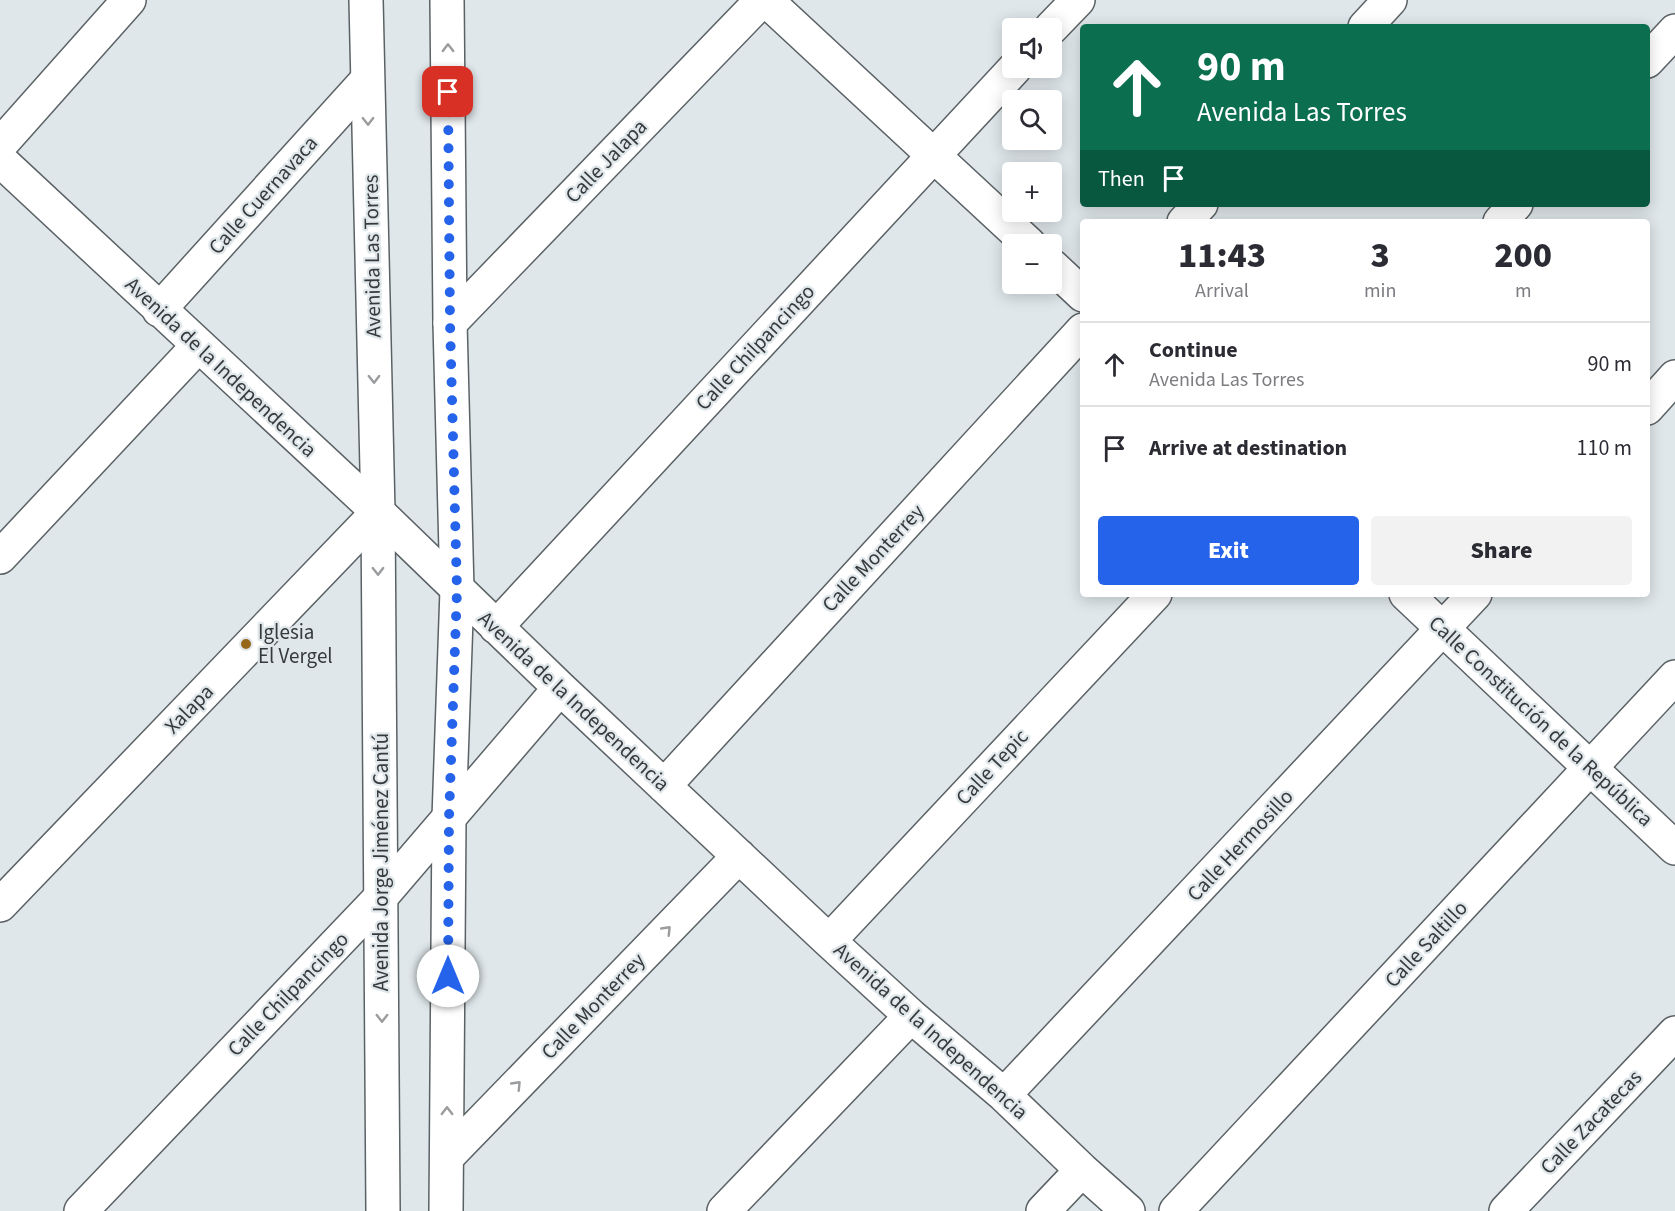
<!DOCTYPE html>
<html lang="en">
<head>
<meta charset="utf-8">
<style>
  body { margin:0; font-family:"Source Sans 3",sans-serif; background:#f2f2f3; color:#2b2b33; height:100vh; display:flex; flex-direction:column; font-size:22px; white-space:nowrap }
  * { box-sizing:border-box; margin:0 }
  p { font-size:20px; color:#7c7c81 }
  .icon { flex:none; width:33px; height:33px; fill:none; stroke:currentColor; stroke-width:2; stroke-linecap:round; stroke-linejoin:round }
  .map { position:relative; flex:1; overflow:hidden }
  .side { position:absolute; left:1080px; top:219px; width:570px; height:378px; display:flex; flex-direction:column; background:#fff; border-radius:6px; box-shadow:0 3px 15px #0003 }
  .side>* { flex:none }
  .top-card { position:absolute; left:1080px; top:24px; width:570px; height:183px; border-radius:6px; box-shadow:0 3px 15px #0003; background:#0b6e4f; color:#fff; overflow:hidden }
  .controls { position:absolute; left:1002px; top:18px; display:grid; gap:12px }
  .controls a { display:grid; place-items:center; width:60px; height:60px; border-radius:6px; background:#fff; box-shadow:0 3px 15px #0003; font-size:30px }
  .pin { position:absolute; display:grid; place-items:center; width:51px; height:51px; color:#fff; margin:-26px; border-radius:12px; box-shadow:0 3px 9px #0006 }
  .me { position:absolute; width:66px; margin:-33px; rotate:0deg; stroke-linejoin:round; filter:drop-shadow(0 0 4px #0008) }
  .turn { display:flex; align-items:center; gap:21px; height:126px; padding:0 18px; font-size:27px }
  .turn .icon { width:78px; height:78px; stroke-width:2.5 }
  .turn b { display:block; font-size:42px; line-height:51px }
  .then { display:flex; align-items:center; height:57px; padding:0 18px; background:#0003; gap:12px; font-size:22px }
  .eta { display:flex; justify-content:space-evenly; align-items:center; height:102px; text-align:center }
  .eta b { font-size:36px; font-weight:800; line-height:42px }
  .cta { display:flex; gap:12px; margin-top:auto; padding:12px 18px }
  .cta a { flex:1; height:69px; border-radius:6px; background:#2563eb; color:#fff; font-size:24px; font-weight:800; line-height:69px; text-align:center }
  .cta a+a { background:#f2f2f3; color:#2b2b33 }
  ul { padding:0; list-style:none }
  li { display:flex; align-items:center; gap:18px; height:84px; padding:0 18px; border-top:2px solid #e1e1e2 }
  li div { flex:1 }
  li b { display:block; font-size:22px }
  li em { font-style:normal }
  .map>svg:first-child { display:block }
  .lines { fill:none; stroke-linecap:round; stroke-linejoin:round }
  .street-casing { stroke:#5b6265; stroke-width:36 }
  .secondary-casing { stroke:#5b6265; stroke-width:36 }
  .street { stroke:#fff; stroke-width:33 }
  .secondary { stroke:#fff; stroke-width:33 }
  .oneway { stroke:#9b9c9e }
  .route { stroke:#2563eb; stroke-width:10; stroke-dasharray:0 18 }
  .poi-dot { fill:#976719; stroke:#dfe7ea; stroke-width:2 }
  .labels { text-anchor:middle; stroke-width:4.5; stroke-linejoin:round; paint-order:stroke }
  .street-label { font-size:21px; fill:#373a3c; stroke:#dfe7ea }
  .poi-label { font-size:21px; fill:#373a3c; stroke:#dfe7ea; text-anchor:start }
</style>
</head>
<body>
<div class="map">
<svg width="1675" height="1211" viewBox="0 0 1675 1211">
  <rect width="100%" height="100%" fill="#dfe7ea"/>
  <g class="lines">
    <defs>
      <path id="street" d="M1365,27l25,-27
        M1051,28l27,-28
        M1647,61l28,-30
        M0,145l129,-145
        M0,160l378,352 182,176 269,253 82,75 93,79 78,75 46,41
        M1184,222l17,-18
        M1500,222l16,-18
        M159,310l208,-230
        M450,323l312,-323
        M1647,408l28,-31
        M0,557l198,-211
        M496,627l519,-559
        M664,786l419,-456
        M0,905l378,-393
        M829,941l326,-347
        M1004,1095l471,-501
        M447,1157l292,-301
        M81,1211l300,-314 179,-209
        M724,1211l187,-195
        M1043,1211l39,-41
        M1176,1211l499,-534
        M1506,1211l169,-178"/>
      <path id="secondary" d="M366,0l12,512 5,699
        M766,0l263,244
        M1052,266l31,29
        M1406,594l269,254
        M446,1211l3,-393 8,-228 -7,-267 -3,-323"/>
    </defs>
    <!-- street casing -->
    <use href="#street" class="street-casing"/>
    <!-- secondary casing -->
    <use href="#secondary" class="secondary-casing"/>
    <!-- street -->
    <use href="#street" class="street"/>
    <!-- secondary -->
    <use href="#secondary" class="secondary"/>
  </g>
  <!-- one-way arrows -->
  <defs><path id="oneway-chevron" d="M-2-3.5L2.5 0L-2 3.5" fill="none" stroke-width="1.6" stroke-linecap="round" stroke-linejoin="round" transform="scale(1.5)"/></defs>
  <g class="oneway">
    <use href="#oneway-chevron" transform="translate(448 48) rotate(-91)"/>
    <use href="#oneway-chevron" transform="translate(368 121) rotate(89)"/>
    <use href="#oneway-chevron" transform="translate(374 379) rotate(89)"/>
    <use href="#oneway-chevron" transform="translate(378 571) rotate(89)"/>
    <use href="#oneway-chevron" transform="translate(667 930) rotate(-46)"/>
    <use href="#oneway-chevron" transform="translate(382 1018) rotate(90)"/>
    <use href="#oneway-chevron" transform="translate(517 1085) rotate(-46)"/>
    <use href="#oneway-chevron" transform="translate(447 1111) rotate(-90)"/>
  </g>
  <g class="lines">
    <!-- route -->
    <path class="route" d="M448,976l1,-158 8,-228 -7,-268 -2,-230"/>
  </g>
  <!-- markers -->
  <circle class="poi-dot" cx="246" cy="644" r="6"/>
  <g class="labels">
    <!-- street labels -->
    <g class="street-label">
      <text transform="translate(606 161) rotate(-46)" y="7">Calle Jalapa</text>
      <text transform="translate(263 195) rotate(-48)" y="7">Calle Cuernavaca</text>
      <text transform="translate(372 256) rotate(-91)" y="7">Avenida Las Torres</text>
      <text transform="translate(755 347) rotate(-47)" y="7">Calle Chilpancingo</text>
      <text transform="translate(221 367) rotate(43)" y="7">Avenida de la Independencia</text>
      <text transform="translate(873 558) rotate(-47)" y="7">Calle Monterrey</text>
      <text transform="translate(574 701) rotate(43)" y="7">Avenida de la Independencia</text>
      <text transform="translate(189 709) rotate(-46)" y="7">Xalapa</text>
      <text transform="translate(1541 721) rotate(43)" y="7">Calle Constitución de la República</text>
      <text transform="translate(992 767) rotate(-47)" y="7">Calle Tepic</text>
      <text transform="translate(1240 845) rotate(-47)" y="7">Calle Hermosillo</text>
      <text transform="translate(381 862) rotate(-90)" y="7">Avenida Jorge Jiménez Cantú</text>
      <text transform="translate(1426 944) rotate(-47)" y="7">Calle Saltillo</text>
      <text transform="translate(288 994) rotate(-46)" y="7">Calle Chilpancingo</text>
      <text transform="translate(593 1006) rotate(-46)" y="7">Calle Monterrey</text>
      <text transform="translate(931 1031) rotate(42)" y="7">Avenida de la Independencia</text>
      <text transform="translate(1591 1122) rotate(-46)" y="7">Calle Zacatecas</text>
    </g>
    <!-- poi labels -->
    <g class="poi-label">
      <text x="258" y="639">Iglesia<tspan x="258" dy="24">El Vergel</tspan></text>
    </g>
  </g>
</svg>
<div class="controls">
<a><svg class="icon" aria-label="sound" viewBox="0 0 24 24"><path d="M4 9h4l5-4v14l-5-4H4zM17 9q2 3 0 6"/></svg></a>
<a><svg class="icon" aria-label="search" viewBox="0 0 24 24"><circle cx="10" cy="10" r="6"/><path d="M15 15l6 6"/></svg></a>
<a>+</a>
<a>−</a>
</div>
<div class="pin" style="left:448px;top:92px;background:#d93025"><svg class="icon" aria-label="arrive" viewBox="0 0 24 24"><path d="M6 21V4h12l-3 4 3 4H6"/></svg></div>
<svg class="me" style="left:448px;top:976px" viewBox="-20 -20 40 40"><circle r="19" fill="#fff"/><path d="M0-13L10 11 0 6-10 11z" fill="#2563eb"/></svg>
<div class="top-card">
<div class="turn"><svg class="icon" aria-label="ahead" viewBox="0 0 24 24"><path d="M12 20V5M6 11l6-6 6 6"/></svg><div><b>90 m</b>Avenida Las Torres</div></div>
<div class="then">Then<svg class="icon" aria-label="arrive" viewBox="0 0 24 24"><path d="M6 21V4h12l-3 4 3 4H6"/></svg></div>
</div>
<section class="side">
<div class="eta">
<div><b>11:43</b><p>Arrival</p></div>
<div><b>3</b><p>min</p></div>
<div><b>200</b><p>m</p></div>
</div>
<ul>
<li><svg class="icon" aria-label="ahead" viewBox="0 0 24 24"><path d="M12 20V5M6 11l6-6 6 6"/></svg><div><b>Continue</b><p>Avenida Las Torres</p></div><em>90 m</em></li>
<li><svg class="icon" aria-label="arrive" viewBox="0 0 24 24"><path d="M6 21V4h12l-3 4 3 4H6"/></svg><div><b>Arrive at destination</b></div><em>110 m</em></li>
</ul>
<div class="cta"><a>Exit</a><a>Share</a></div>
</section>
</div>
</body>
</html>
